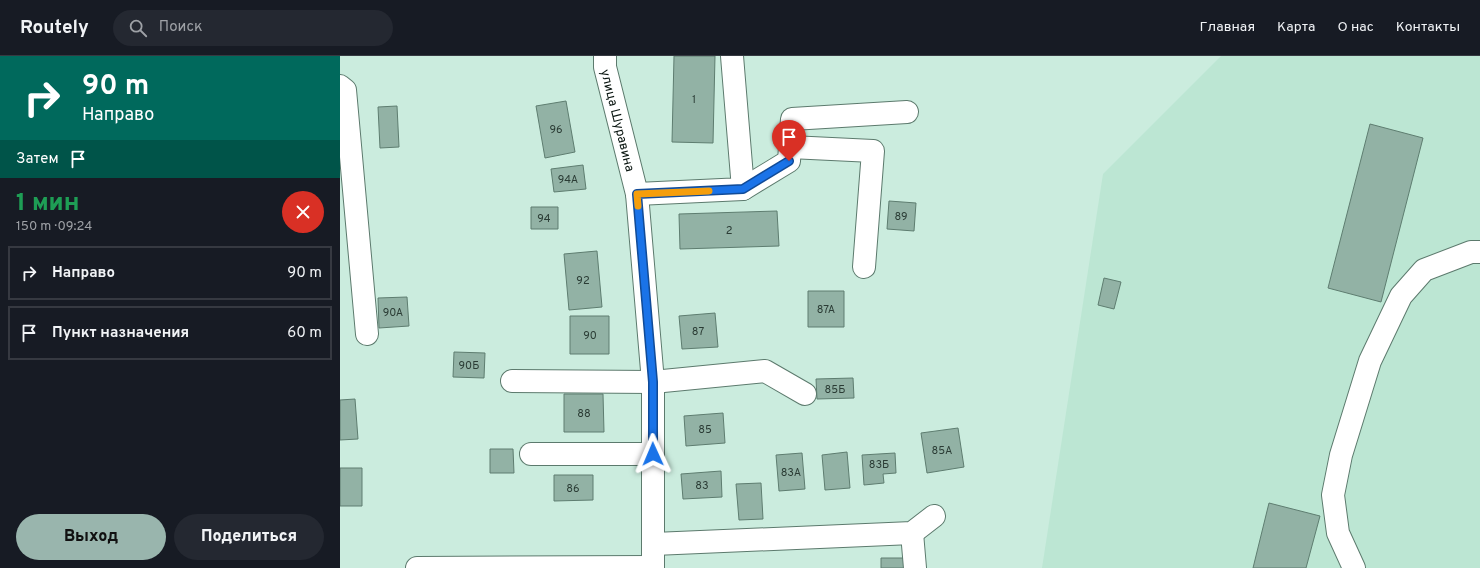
<!DOCTYPE html>
<html lang="ru">
<head>
<meta charset="utf-8">
<style>
  body { margin:0; font-family:Overpass,sans-serif; background:#242831; color:#f1f3f6; height:100vh; display:flex; flex-direction:column; font-size:15px; white-space:nowrap }
  * { box-sizing:border-box; margin:0 }
  p { font-size:13px; color:#9ea1a6 }
  .icon { flex:none; width:22px; height:22px; fill:none; stroke:currentColor; stroke-width:2; stroke-linecap:round; stroke-linejoin:round }
  .map { position:relative; flex:1; overflow:hidden }
  .sheet { display:flex; flex-direction:column; background:#171b24; width:340px }
  .sheet>* { flex:none }
  .top-card { background:#00695c; color:#fff; overflow:hidden }
  .pin { position:absolute; display:grid; place-items:center; width:34px; height:34px; color:#fff; margin:-41px -17px; border-radius:50% 50% 50% 0; rotate:-45deg; box-shadow:0 0 4px #0007 }
  .pin .icon { rotate:45deg }
  .me { position:absolute; width:44px; margin:-22px; rotate:359deg; stroke-linejoin:round; filter:drop-shadow(0 0 3px #0008) }
  .turn { display:flex; align-items:center; gap:14px; height:84px; padding:0 16px; font-size:18px }
  .turn .icon { width:52px; height:52px; stroke-width:2.5 }
  .turn b { display:block; font-size:28px; line-height:34px }
  .then { display:flex; align-items:center; height:38px; padding:0 16px; background:#0003; gap:8px; font-size:15px }
  .round { display:grid; place-items:center; flex:none; width:42px; height:42px; border-radius:21px; background:#242831 }
  .head { display:flex; align-items:center; justify-content:space-between; height:68px; padding:0 16px }
  h1 { font-size:24px; font-weight:800; line-height:30px; color:#1e9e55 }
  .cta { display:flex; gap:8px; margin-top:auto; padding:8px 16px }
  .cta a { flex:1; height:46px; border-radius:24px; background:#99b5ad; color:#111; font-size:16px; font-weight:800; line-height:46px; text-align:center }
  .cta a+a { background:#242831; color:#f1f3f6 }
  ul { padding:0; list-style:none }
  li { display:flex; align-items:center; gap:12px; height:54px; margin:0 8px 6px; padding:0 8px; border:2px solid #363941; border-radius:0px }
  li div { flex:1 }
  li b { display:block; font-size:15px }
  li em { font-style:normal }
  header { display:flex; align-items:center; gap:24px; box-sizing:border-box; height:56px; padding:0 20px; background:#171b24; border-bottom:1px solid #363941 }
  header strong { font-size:19px }
  nav { display:flex; gap:22px; margin-inline-start:auto; font-size:14px }
  .search { width:280px; height:36px; background:#242831; display:flex; align-items:center; gap:10px; box-sizing:border-box; padding:0 14px; border-radius:22px; color:#9ea1a6; font-size:15px }
  main { display:flex; flex:1; min-height:0 }
  .map>svg:first-child { display:block }
  .built { fill:#bce6d3 }
  .building { fill:#92b2a5; stroke:#5e7d70 }
  .lines { fill:none; stroke-linecap:round; stroke-linejoin:round }
  .minor-casing { stroke:#5c7a6d; stroke-width:24 }
  .minor { stroke:#fff; stroke-width:22 }
  .route-casing { stroke:#114b97; stroke-width:10 }
  .route { stroke:#1a73e8; stroke-width:7 }
  .slow { stroke:#f59e0b; stroke-width:7 }
  .labels { text-anchor:middle; stroke-width:3; stroke-linejoin:round; paint-order:stroke }
  .number-label { font-size:11px; fill:#2b3c35 }
  .street-label { font-size:13px; fill:#091510; stroke:#d8faeb }
</style>
</head>
<body>
<header>
<strong>Routely</strong>
<div class="search"><svg class="icon" aria-label="search" viewBox="0 0 24 24"><circle cx="10" cy="10" r="6"/><path d="M15 15l6 6"/></svg>Поиск</div>
<nav><a>Главная</a><a>Карта</a><a>О нас</a><a>Контакты</a></nav>
</header>
<main>
<section class="sheet">
<div class="top-card">
<div class="turn"><svg class="icon" aria-label="right" viewBox="0 0 24 24"><path d="M7 20v-9h11M14 6l5 5-5 5"/></svg><div><b>90 m</b>Направо</div></div>
<div class="then">Затем<svg class="icon" aria-label="arrive" viewBox="0 0 24 24"><path d="M6 21V4h12l-3 4 3 4H6"/></svg></div>
</div>
<div class="head"><div><h1>1 мин</h1><p>150 m · 09:24</p></div><a class="round" style="background:#d93025;color:#fff"><svg class="icon" aria-label="close" viewBox="0 0 24 24"><path d="M6 6l12 12M18 6L6 18"/></svg></a></div>
<ul>
<li><svg class="icon" aria-label="right" viewBox="0 0 24 24"><path d="M7 20v-9h11M14 6l5 5-5 5"/></svg><div><b>Направо</b></div><em>90 m</em></li>
<li><svg class="icon" aria-label="arrive" viewBox="0 0 24 24"><path d="M6 21V4h12l-3 4 3 4H6"/></svg><div><b>Пункт назначения</b></div><em>60 m</em></li>
</ul>
<div class="cta"><a>Выход</a><a>Поделиться</a></div>
</section>
<div class="map">
<svg width="1140" height="512" viewBox="0 0 1140 512">
  <rect width="100%" height="100%" fill="#cbecde"/>
  <!-- built -->
  <path class="built" d="M881,0h259v512h-438l61,-394z"/>
  <!-- building -->
  <path class="building" d="M334,0h41l-2,87 -41,-1z
    M226,45l9,51 -30,6 -9,-52z
    M57,50l2,41 -19,1 -2,-41z
    M1030,68l53,14 -42,164 -53,-14z
    M243,109l3,24 -32,3 -3,-23z
    M549,145l27,2 -2,28 -27,-2z
    M191,151h27v22h-27z
    M437,155l2,35 -99,3 -1,-35z
    M257,195l5,56 -33,3 -5,-56z
    M764,222l17,4 -7,27 -16,-4z
    M468,235h36v36h-36z
    M67,241l2,29 -30,2 -1,-30z
    M375,257l3,34 -36,2 -3,-33z
    M230,260h39v38h-39z
    M114,296l31,1 -1,25 -31,-1z
    M513,322l1,20 -37,1 -1,-20z
    M224,338h39l1,38h-40z
    M15,343l3,40 -18,1v-40z
    M383,357l2,30 -39,3 -2,-30z
    M618,372l6,39 -37,6 -6,-40z
    M150,393h23l1,24h-24z
    M507,396l3,36 -25,2 -3,-35z
    M462,397l3,36 -26,2 -3,-36z
    M555,397l1,20 -13,1 1,9 -20,2 -2,-30z
    M0,412h22v38h-22z
    M381,415l1,26 -39,2 -2,-25z
    M214,419h39v25l-39,1z
    M421,427l2,36 -24,1 -3,-36z
    M929,447l51,13 -14,52h-53z
    M541,502h27v10h-27z"/>
  <g class="lines">
    <defs>
      <g id="minor">
        <path id="s1" d="M265,0v11l32,127 16,188v186"/>
        <path d="M0,30l5,4 22,244"/>
        <path d="M450,91l83,4 -9,116"/>
        <path d="M403,133l46,-28 3,-42 115,-7"/>
        <path d="M297,138l106,-5 -11,-133"/>
        <path d="M172,325l141,1 112,-11 40,23"/>
        <path d="M191,398h122"/>
        <path d="M572,477l3,35"/>
        <path d="M314,488l258,-11 22,-17"/>
        <path d="M77,512l236,-1"/>
        <path d="M1014,512l-16,-35 -5,-38 8,-40 29,-94 31,-65 23,-26 47,-18h9"/>
      </g>
    </defs>
    <!-- minor casing -->
    <use href="#minor" class="minor-casing"/>
    <!-- minor -->
    <use href="#minor" class="minor"/>
  </g>
  <g class="lines">
    <defs>
      <path id="route" d="M313,398v-72l-16,-188 106,-5 46,-28"/>
    </defs>
    <!-- route casing -->
    <use href="#route" class="route-casing"/>
    <!-- route -->
    <use href="#route" class="route"/>
    <!-- slow -->
    <path class="slow" d="M298,150l-1,-12 72,-3"/>
  </g>
  <g class="labels">
    <!-- number labels -->
    <g class="number-label">
      <text x="354" y="47">1</text>
      <text x="216" y="77">96</text>
      <text x="228" y="127">94А</text>
      <text x="561" y="164">89</text>
      <text x="204" y="166">94</text>
      <text x="389" y="178">2</text>
      <text x="243" y="228">92</text>
      <text x="486" y="257">87А</text>
      <text x="53" y="260">90А</text>
      <text x="358" y="279">87</text>
      <text x="250" y="283">90</text>
      <text x="129" y="313">90Б</text>
      <text x="495" y="337">85Б</text>
      <text x="244" y="361">88</text>
      <text x="365" y="377">85</text>
      <text x="602" y="398">85А</text>
      <text x="539" y="412">83Б</text>
      <text x="451" y="420">83А</text>
      <text x="362" y="433">83</text>
      <text x="233" y="436">86</text>
    </g>
    <!-- street labels -->
    <g class="street-label">
      <text dy="5" stroke="none"><textPath href="#s1" startOffset="66">улица Шуравина</textPath></text>
    </g>
  </g>
</svg>
<div class="pin" style="left:449px;top:105px;background:#d93025"><svg class="icon" aria-label="arrive" viewBox="0 0 24 24"><path d="M6 21V4h12l-3 4 3 4H6"/></svg></div>
<svg class="me" style="left:313px;top:398px" viewBox="-20 -20 40 40"><path d="M0-17L14 15 0 8-14 15z" fill="#1a73e8" stroke="#fff" stroke-width="4"/></svg>
</div>
</main>
</body>
</html>
